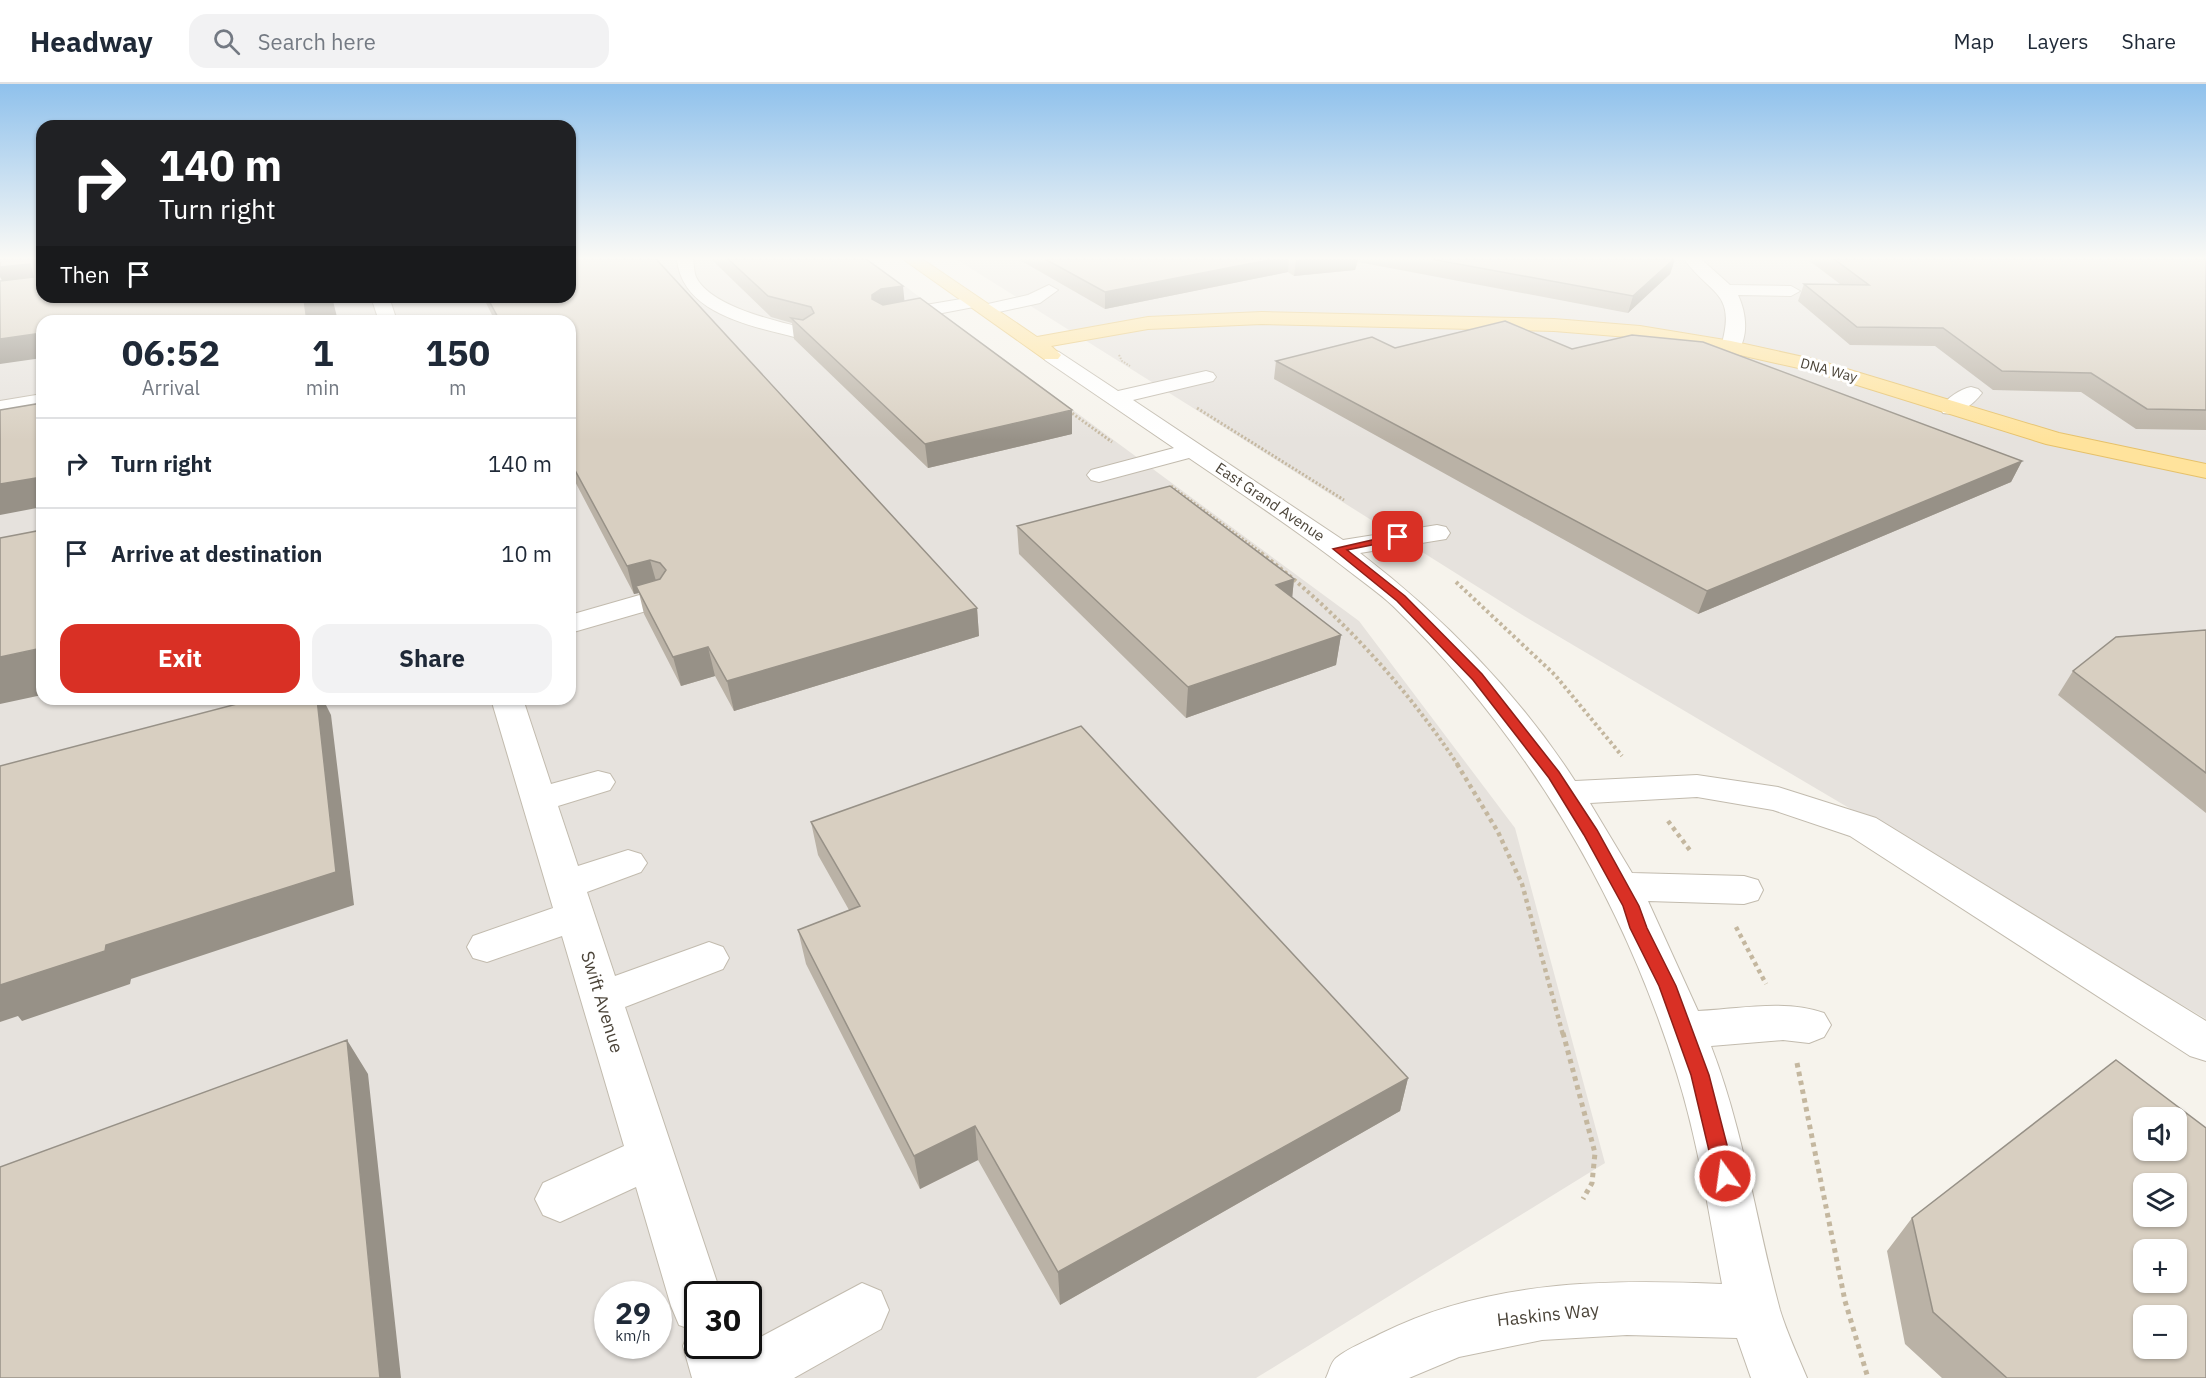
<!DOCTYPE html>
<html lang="en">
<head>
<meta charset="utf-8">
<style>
  body { margin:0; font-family:"IBM Plex Sans",sans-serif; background:#f2f2f3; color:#1f2937; height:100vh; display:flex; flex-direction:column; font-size:22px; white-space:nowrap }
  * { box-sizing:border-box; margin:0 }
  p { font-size:20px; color:#747a83 }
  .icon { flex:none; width:33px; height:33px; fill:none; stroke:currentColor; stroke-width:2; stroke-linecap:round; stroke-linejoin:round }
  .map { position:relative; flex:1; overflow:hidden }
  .panel { position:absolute; left:36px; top:231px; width:540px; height:390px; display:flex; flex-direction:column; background:#fff; border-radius:18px; box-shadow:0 2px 4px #0004 }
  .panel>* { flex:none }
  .banner { position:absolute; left:36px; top:36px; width:540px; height:183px; border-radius:18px; box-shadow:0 2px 4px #0004; background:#202124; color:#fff; overflow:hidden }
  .buttons { position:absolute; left:2133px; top:1023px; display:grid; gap:12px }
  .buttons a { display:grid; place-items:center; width:54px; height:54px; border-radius:12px; background:#fff; box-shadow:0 2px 4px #0004; font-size:30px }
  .speed { position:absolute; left:594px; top:1197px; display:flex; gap:12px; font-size:30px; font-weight:700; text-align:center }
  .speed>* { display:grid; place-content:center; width:78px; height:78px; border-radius:50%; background:#fff; box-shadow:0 2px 4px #0004; line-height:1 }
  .speed small { font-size:15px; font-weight:400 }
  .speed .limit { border:3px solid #111; border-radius:9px; background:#fff; color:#111 }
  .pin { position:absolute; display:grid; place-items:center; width:51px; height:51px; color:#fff; margin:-26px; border-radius:12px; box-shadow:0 3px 9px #0006 }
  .me { position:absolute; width:66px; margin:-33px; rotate:346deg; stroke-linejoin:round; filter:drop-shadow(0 0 4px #0008) }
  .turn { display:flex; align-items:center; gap:21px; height:126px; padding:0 24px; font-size:27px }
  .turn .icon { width:78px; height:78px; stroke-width:2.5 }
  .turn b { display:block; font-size:42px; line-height:51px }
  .then { display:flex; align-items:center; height:57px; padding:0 24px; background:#0003; gap:12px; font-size:22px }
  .eta { display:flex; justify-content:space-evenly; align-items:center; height:102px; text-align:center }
  .eta b { font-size:36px; font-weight:700; line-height:42px }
  .button { display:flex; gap:12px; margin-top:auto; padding:12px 24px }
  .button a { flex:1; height:69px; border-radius:18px; background:#d93025; color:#fff; font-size:24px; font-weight:700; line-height:69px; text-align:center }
  .button a+a { background:#f2f2f3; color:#1f2937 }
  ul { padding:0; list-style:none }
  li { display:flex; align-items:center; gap:18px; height:90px; padding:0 24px; border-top:2px solid #e0e1e3 }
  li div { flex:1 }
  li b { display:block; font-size:22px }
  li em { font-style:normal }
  header { display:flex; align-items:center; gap:36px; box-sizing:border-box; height:84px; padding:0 30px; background:#fff; border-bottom:2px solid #e0e1e3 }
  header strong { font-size:28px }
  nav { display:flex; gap:33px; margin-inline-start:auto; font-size:21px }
  .search { width:420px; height:54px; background:#f2f2f3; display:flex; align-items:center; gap:15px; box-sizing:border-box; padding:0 21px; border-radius:18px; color:#747a83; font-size:22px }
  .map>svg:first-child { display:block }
  .industrial { fill:#e6e2dd; fill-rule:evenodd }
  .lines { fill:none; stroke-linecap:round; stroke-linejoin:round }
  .minor-casing { stroke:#c2bbae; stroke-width:2 }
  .major-casing { stroke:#e6c16a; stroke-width:2 }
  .path-far4 { stroke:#c4b79f; stroke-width:2; stroke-dasharray:1.5 1.5; stroke-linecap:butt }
  .path-far3 { stroke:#c4b79f; stroke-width:3; stroke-dasharray:2 2; stroke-linecap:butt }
  .path-far2 { stroke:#c4b79f; stroke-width:4; stroke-dasharray:3 3; stroke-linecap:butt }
  .path-far1 { stroke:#c4b79f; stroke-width:4.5; stroke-dasharray:4 4; stroke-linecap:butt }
  .path { stroke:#c4b79f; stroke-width:5; stroke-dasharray:4.5 4.5; stroke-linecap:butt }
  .minor { fill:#fff; fill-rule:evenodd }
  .major { fill:#ffe39c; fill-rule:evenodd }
  .wall { fill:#bab2a6 }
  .shaded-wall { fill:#979187 }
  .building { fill:#d8cfc1; stroke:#979187; stroke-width:1.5; fill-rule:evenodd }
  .route { fill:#d93025; stroke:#8d1f18; stroke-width:1.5 }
  .labels { text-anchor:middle; stroke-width:6; stroke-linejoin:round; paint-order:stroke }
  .far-street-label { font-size:14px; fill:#4b4439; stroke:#fff }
  .street-label { font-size:15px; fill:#4b4439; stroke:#fff }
  .near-street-label { font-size:18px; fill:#4b4439; stroke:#fff }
</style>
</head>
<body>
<header>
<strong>Headway</strong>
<div class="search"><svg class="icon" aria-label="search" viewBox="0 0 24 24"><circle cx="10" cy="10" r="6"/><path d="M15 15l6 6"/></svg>Search here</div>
<nav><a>Map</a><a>Layers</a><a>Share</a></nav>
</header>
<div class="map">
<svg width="2206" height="1294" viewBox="0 0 2206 1294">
  <rect width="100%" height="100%" fill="#f6f3ec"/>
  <!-- industrial -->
  <path class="industrial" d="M0,175l42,38h528v-38h298l491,362 156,207 90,335 -349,215h-1256zM42,237h528v378h-528zM608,1210h50v52h-50zM698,1210h50v52h-50z
    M956,175h1250v760l-682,-403z"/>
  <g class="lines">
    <defs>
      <path id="minor" d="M677,175h16c1,5 1,13 3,18 15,31 85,45 116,53l3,4 -10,6 -7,-2c-44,-12 -116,-23 -121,-79z
        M1684,175h17l29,26 61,1 9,5 -9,5 -53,-1c8,17 11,40 0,56h-14l-3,-4c16,-56 -10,-51 -37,-88z
        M1049,201l9,5 -18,13 -55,12 -9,-5 3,-4 49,-11z
        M371,213h18l8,24h-18z
        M973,213l9,5 -3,4 -89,17 -9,-6 9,-6z
        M1052,266l7,2 59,39 88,-20 7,2 3,4 -3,4 -80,19 210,140 94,-15 9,2 4,6 -4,6 -86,14c82,63 159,141 215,228l122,-6 81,12 98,31 330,203v40l-16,-5 -340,-220 -77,-26 -76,-13 -107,6 42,70 112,3 14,4 5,10 -5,10 -14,4 -96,-3 50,110c41,-2 87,-12 126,2l7,12 -7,12 -15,6 -26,-3 -72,6c33,85 45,176 69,264 7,23 18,46 27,68h-56l-14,-40 -110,-3 -85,5 -83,17 -50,21h-83c3,-6 5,-16 10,-20 12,-10 31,-17 44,-24 107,-54 226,-55 342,-50 -13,-70 -24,-143 -45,-210 -55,-178 -151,-339 -284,-468 -14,-13 -30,-24 -44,-35 -52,-41 -106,-76 -160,-113l-90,24 -8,-2 -4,-5 4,-5 83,-22 -129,-88 -3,-4 3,-4z
        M1971,303l7,2 4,4c-9,12 -24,23 -39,20l-3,-5c7,-10 20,-19 31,-21z
        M42,310v12l-42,7v-12z
        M657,506l10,3 4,6 -4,6 -97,28v-18z
        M491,615h32l28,85 47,-13 12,3 5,8 -5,8 -52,16 20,60 50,-16 13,4 6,9 -6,9 -54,20 28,84 94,-34 14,5 6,11 -6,11 -98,38 96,287h-23v52h39l1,3 124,-66 19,8 8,19 -8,19 -87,49h-102l-9,-32 7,-17 -11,-4 -8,-19 -35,-119 -76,35 -17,-7 -8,-16 8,-16 81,-37 -62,-210 -75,26 -14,-4 -6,-11 6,-11 80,-28z"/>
      <path id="major" d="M903,175h19l115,78 111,-20 114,-5 292,7 86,7 91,15 86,19 242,73 147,31v14l-160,-34 -234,-73 -81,-18 -91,-15 -86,-7 -292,-7 -114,5 -97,17 10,9 -3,4h-14z"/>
    </defs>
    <!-- minor casing -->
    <use href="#minor" class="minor-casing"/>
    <!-- major casing -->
    <use href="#major" class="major-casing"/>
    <!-- path-far4 -->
    <path class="path-far4" d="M1119,271l3,6 8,5"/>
    <!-- path-far3 -->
    <path class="path-far3" d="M1197,324l147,92
      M1069,327l43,31
      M1171,402l92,68"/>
    <!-- path-far2 -->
    <path class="path-far2" d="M1261,469c77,59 143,131 197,212
      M1456,498l99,93 67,81"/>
    <!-- path-far1 -->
    <path class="path-far1" d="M1457,680l41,68 24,52 41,151
      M1668,737l24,32
      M1736,843l30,57"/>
    <!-- path -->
    <path class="path" d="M1563,949l32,120 -3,30 -9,16
      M1797,979l48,238 23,77"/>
    <!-- minor -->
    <use href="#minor" class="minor"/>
    <!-- major -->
    <use href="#major" class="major"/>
  </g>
  <!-- wall -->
  <path class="wall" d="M711,175h155l38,42 168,133 -144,34 -134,-129 -2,-16 -21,-6z
    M1018,175h657l-5,15 -42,39 -270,-51 -3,8 -61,6 -6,-4 -183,37z
    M1807,175h399v171l-70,-1 -55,-37 -88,-2 -58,-44 -85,-1 -52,-44 6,-17h36z
    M483,213h87l407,311 2,28 -245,75 -19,-35 -34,10 -37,-72 -5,-21 -5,1 -64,-122v-151h-75z
    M1395,264l177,1 450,112 -11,21 -313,132 -424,-235 2,-18z
    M1017,442l277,53 -2,19 49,37 -5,30 -150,53 -167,-164z
    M2206,546v183l-148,-118 15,-24z
    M811,738l597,256 -8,33 -340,194 -82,-145 -58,29 -114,-225 -8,-34 51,-20 -31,-55z
    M1912,1134l294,160h-264l-37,-34 -18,-93z"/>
  <!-- shaded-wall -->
  <path class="shaded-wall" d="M1273,175h16l-1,13 -183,37v-17z
    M1307,175h51l-3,11 -61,6 2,-16z
    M1675,175l-5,15 -42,39 5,-17z
    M30,180l12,21 -35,4 -7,-12v-10z
    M903,202l2,20 -30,10 -3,-21 9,-6z
    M316,213h16l5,20 -23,4h-7l-3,-22z
    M42,249v25l-42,6v-25z
    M1072,326v24l-144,34 -3,-24z
    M2022,377l-11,21 -313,132 9,-23z
    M42,393v30l-42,8v-31z
    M650,476l8,28 -22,-2 3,7 -5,1 -7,-28z
    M1294,495l-3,30 -15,-24z
    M977,524l2,28 -245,75 -7,-30z
    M1341,551l-5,30 -150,53 2,-31z
    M708,563l7,29 -34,10 -8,-29z
    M42,564v47l-42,9v-47z
    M317,615h6l8,16 23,190 -223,74 -1,5 -108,37 -4,-5 -18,6v-37l106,-40z
    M347,956l21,34 33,304h-21z
    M1408,994l-8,33 -340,194 -2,-33z
    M975,1042l3,34 -58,29 -6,-33z"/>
  <!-- building -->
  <path class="building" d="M0,175h42v38h274l-12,2 3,22h-265v12l-42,6v-58l33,-4 -3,-13 -30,3z
    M570,175h86l321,349 -250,73 -19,-34 -35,10 -37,-71 24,-7 6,-9 -6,-7 -10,-3 -23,6 -57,-105v-140h-70l-13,-24h83z
    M728,175h138l37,27 -22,3 -9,6v4l11,6 37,-7 152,112 -147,34 -134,-126 12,2 11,-7 -3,-6 -43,-11z
    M1045,175h228l-168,33z
    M1431,175h243l-41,37z
    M1834,175h372v151l-59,-1 -56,-36 -89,-2 -59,-43 -86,-1 -53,-43 65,1z
    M1505,237l67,28 60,-14 71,7 319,119 -315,130 -431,-230 96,-24 23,11z
    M42,319v74l-42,7v-74z
    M1170,402l124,93 -18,6 65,50 -153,52 -171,-161z
    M42,446v118l-42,9v-119z
    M2206,546v143l-133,-102 43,-34z
    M256,615h61l19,173 -230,73 -1,6 -105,34v-219z
    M1081,642l327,352 -350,194 -83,-146 -61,30 -116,-226 62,-24 -49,-84z
    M347,956l33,338h-380v-211z
    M2116,976l90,68v250h-199l-74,-66 -21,-94zM2144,1034h32v32h-32zM2144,1100h32v32h-32zM2144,1166h32v32h-32zM2144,1232h32v32h-32z"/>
  <!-- sky -->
  <linearGradient id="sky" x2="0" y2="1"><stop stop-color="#8fc1ec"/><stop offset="0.49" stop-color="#fbfaf6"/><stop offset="1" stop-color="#fbfaf6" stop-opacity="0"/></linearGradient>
  <rect width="2206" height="356" fill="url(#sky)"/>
  <!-- route -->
  <path class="route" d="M1398,450l4,1v4l-55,11 58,46 77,78 77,98 38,58 42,76 8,22 29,58 33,89 26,101 -3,7 -7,3 -7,-3 -3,-7 -24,-101 -32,-89 -29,-58 -7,-22 -39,-71 -35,-57 -76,-98 -76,-79 -64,-52z"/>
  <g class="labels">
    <!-- far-street labels -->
    <g class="far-street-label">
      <text transform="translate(1829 286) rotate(15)" y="5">DNA Way</text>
    </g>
    <!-- street labels -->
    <g class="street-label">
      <text transform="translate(1270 418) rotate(34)" y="5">East Grand Avenue</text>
    </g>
    <!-- near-street labels -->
    <g class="near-street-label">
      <text transform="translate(602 918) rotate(73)" y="6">Swift Avenue</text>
      <text transform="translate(1548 1231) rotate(-6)" y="6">Haskins Way</text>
    </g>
  </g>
</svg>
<div class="buttons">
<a><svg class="icon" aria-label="sound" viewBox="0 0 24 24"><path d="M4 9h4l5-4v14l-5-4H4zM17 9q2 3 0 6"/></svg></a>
<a><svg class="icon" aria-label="layers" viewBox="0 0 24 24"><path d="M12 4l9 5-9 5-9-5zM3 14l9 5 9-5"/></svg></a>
<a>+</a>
<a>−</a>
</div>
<div class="speed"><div>29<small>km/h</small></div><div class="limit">30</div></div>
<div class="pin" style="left:1398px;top:453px;background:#d93025"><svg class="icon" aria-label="arrive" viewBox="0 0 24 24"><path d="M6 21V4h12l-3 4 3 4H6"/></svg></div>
<svg class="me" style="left:1725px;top:1092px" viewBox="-20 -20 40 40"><circle r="17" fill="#d93025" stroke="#fff" stroke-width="3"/><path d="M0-11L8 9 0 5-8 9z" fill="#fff"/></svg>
<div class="banner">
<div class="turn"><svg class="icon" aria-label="right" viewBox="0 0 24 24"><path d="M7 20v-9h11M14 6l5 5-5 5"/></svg><div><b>140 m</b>Turn right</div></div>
<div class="then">Then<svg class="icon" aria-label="arrive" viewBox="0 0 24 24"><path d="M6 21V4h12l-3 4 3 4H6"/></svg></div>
</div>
<section class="panel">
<div class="eta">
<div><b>06:52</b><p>Arrival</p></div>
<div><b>1</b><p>min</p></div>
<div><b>150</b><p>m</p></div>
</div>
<ul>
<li><svg class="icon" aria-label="right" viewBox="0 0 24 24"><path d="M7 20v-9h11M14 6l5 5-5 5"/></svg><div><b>Turn right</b></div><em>140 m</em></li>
<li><svg class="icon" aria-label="arrive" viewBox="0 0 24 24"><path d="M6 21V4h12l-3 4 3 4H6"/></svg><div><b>Arrive at destination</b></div><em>10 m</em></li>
</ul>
<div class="button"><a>Exit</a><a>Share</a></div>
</section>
</div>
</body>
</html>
